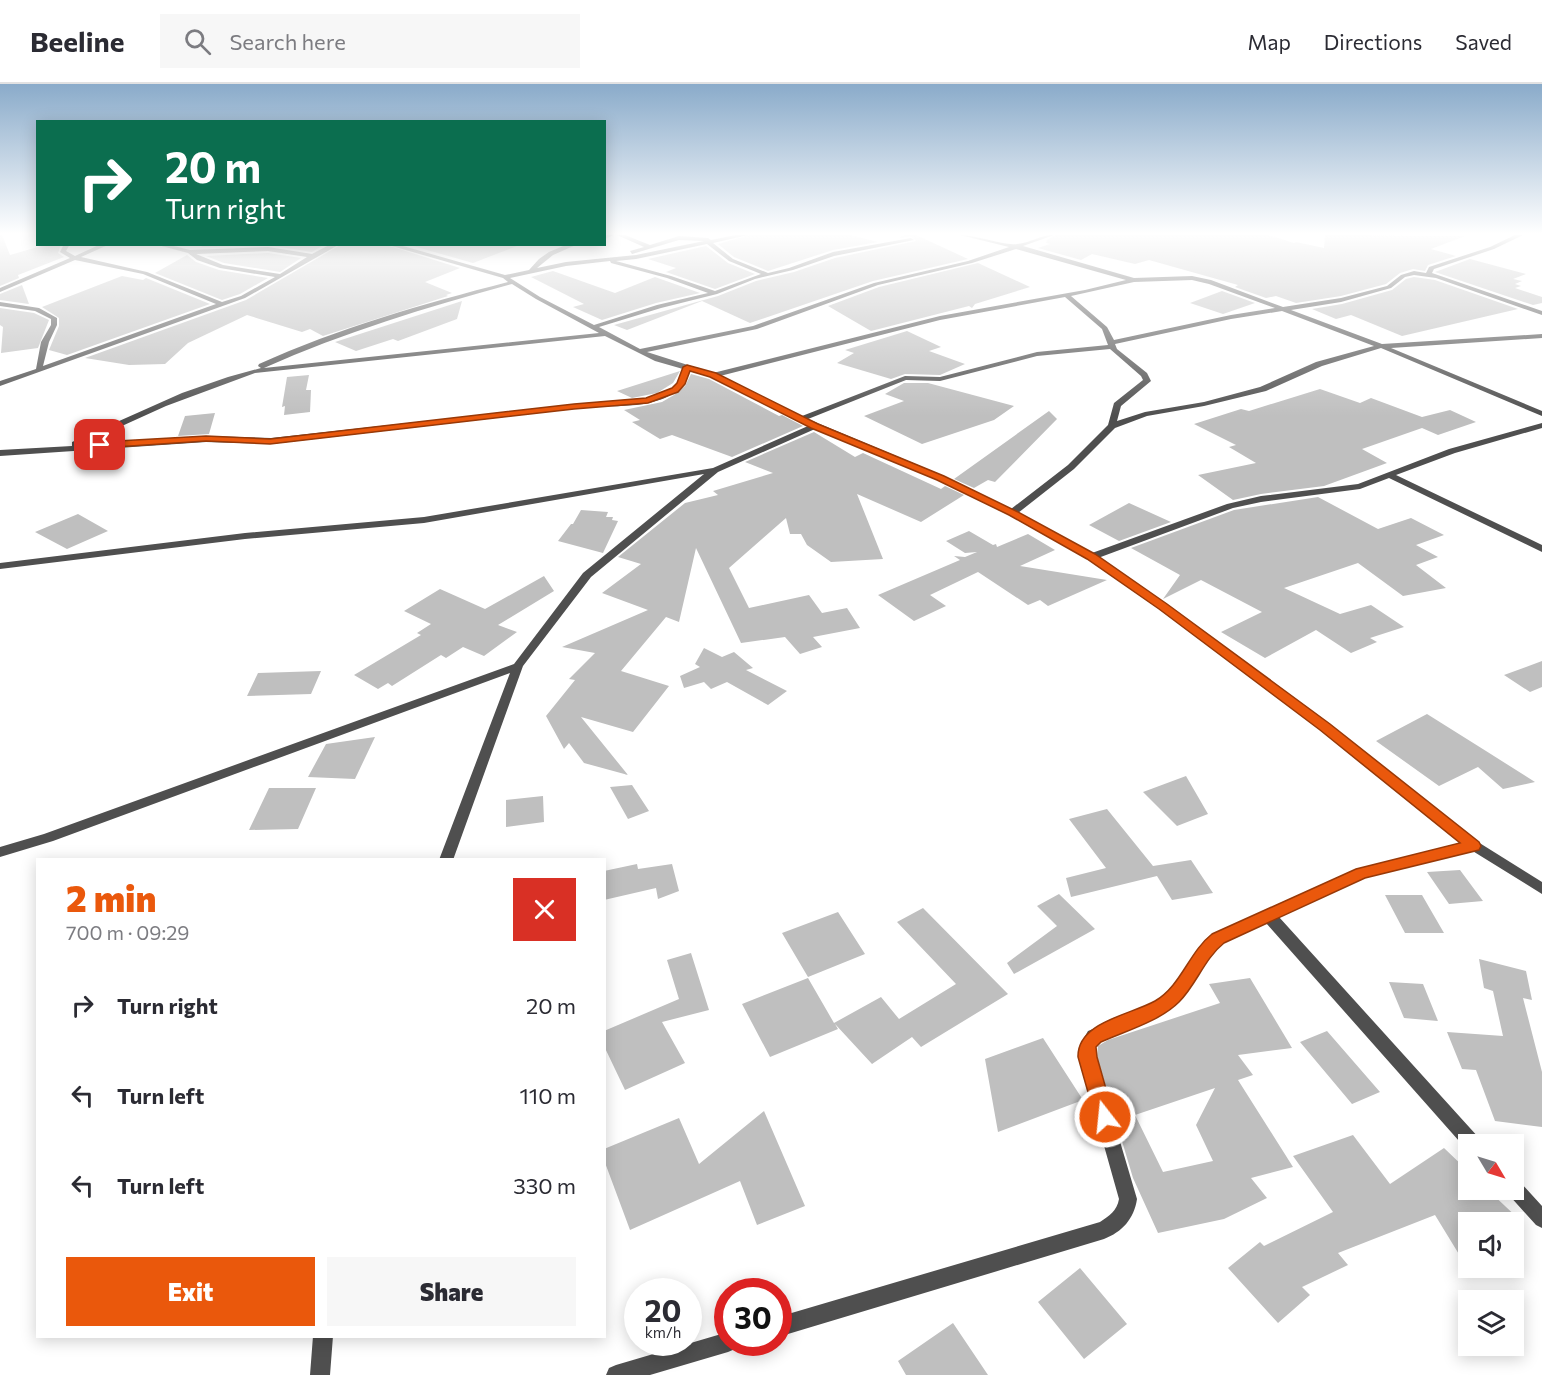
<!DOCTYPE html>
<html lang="en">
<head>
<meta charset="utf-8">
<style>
  body { margin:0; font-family:Commissioner,sans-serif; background:#f7f7f7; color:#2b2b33; height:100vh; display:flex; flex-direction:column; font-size:22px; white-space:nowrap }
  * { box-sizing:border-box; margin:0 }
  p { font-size:20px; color:#7c7c81 }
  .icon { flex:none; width:33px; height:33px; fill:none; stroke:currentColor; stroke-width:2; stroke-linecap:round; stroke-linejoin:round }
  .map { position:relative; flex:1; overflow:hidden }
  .side { position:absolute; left:36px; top:774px; width:570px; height:480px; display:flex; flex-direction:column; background:#fff; border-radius:0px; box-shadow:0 3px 15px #0003 }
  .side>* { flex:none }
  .guide { position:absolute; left:36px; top:36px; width:570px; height:126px; border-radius:0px; box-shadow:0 3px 15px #0003; background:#0b6e4f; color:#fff; overflow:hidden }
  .needle { width:39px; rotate:128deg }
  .controls { position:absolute; left:1458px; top:1050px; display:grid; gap:12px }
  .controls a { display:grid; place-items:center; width:66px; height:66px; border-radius:0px; background:#fff; box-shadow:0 3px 15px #0003; font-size:30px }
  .speed { position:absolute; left:624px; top:1194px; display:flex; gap:12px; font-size:30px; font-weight:700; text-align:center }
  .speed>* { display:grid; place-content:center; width:78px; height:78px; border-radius:50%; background:#fff; box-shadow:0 3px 15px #0003; line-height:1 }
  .speed small { font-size:15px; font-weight:400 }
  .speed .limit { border:9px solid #d22; background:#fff; color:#111 }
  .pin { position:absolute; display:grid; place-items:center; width:51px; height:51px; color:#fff; margin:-26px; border-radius:12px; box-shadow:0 3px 9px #0006 }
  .me { position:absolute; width:66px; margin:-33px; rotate:344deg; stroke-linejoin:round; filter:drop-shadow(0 0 4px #0008) }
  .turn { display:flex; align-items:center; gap:21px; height:126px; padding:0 30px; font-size:27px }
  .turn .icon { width:78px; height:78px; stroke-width:2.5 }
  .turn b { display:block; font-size:42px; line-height:51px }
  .round { display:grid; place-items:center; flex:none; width:63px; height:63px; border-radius:0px; background:#f7f7f7 }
  .head { display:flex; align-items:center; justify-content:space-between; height:102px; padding:0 30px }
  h1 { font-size:36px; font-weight:800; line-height:45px; color:#ea580c }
  .cta { display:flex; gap:12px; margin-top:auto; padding:12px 30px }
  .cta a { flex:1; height:69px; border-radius:0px; background:#ea580c; color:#fff; font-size:24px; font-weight:800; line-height:69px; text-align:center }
  .cta a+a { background:#f7f7f7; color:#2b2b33 }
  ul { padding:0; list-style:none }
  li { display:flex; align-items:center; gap:18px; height:90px; padding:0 30px }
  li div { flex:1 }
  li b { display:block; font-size:22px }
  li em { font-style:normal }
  header { display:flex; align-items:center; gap:36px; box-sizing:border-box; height:84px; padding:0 30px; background:#fff; border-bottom:2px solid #e1e1e2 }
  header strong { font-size:28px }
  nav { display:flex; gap:33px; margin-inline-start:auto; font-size:21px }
  .search { width:420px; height:54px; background:#f7f7f7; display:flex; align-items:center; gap:15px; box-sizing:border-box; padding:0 21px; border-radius:0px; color:#7c7c81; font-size:22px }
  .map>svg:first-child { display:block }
  .building { fill:#bfbfbf; fill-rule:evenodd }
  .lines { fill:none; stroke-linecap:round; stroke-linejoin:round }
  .minor { fill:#4f4f4f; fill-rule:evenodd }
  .route { fill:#ea580c; stroke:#983908; stroke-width:1.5 }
</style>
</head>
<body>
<header>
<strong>Beeline</strong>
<div class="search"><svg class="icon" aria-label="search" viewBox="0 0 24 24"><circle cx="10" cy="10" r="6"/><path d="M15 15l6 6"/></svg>Search here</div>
<nav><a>Map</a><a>Directions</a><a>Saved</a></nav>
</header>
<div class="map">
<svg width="1542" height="1291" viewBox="0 0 1542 1291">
  <rect width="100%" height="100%" fill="#fff"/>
  <!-- building -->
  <path class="building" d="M0,151h2l8,20 38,-11h13l-3,9 6,4 -46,18 1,3 -19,8z
    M750,151h100l28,7 -45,8 -65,21 -34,-14 -16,-13z
    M905,151h11l52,24 -95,22 -123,42 -48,-22 -75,29 -13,-5 104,-29 38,-15 38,-9 41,-14 81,-17 -5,-5 -13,2z
    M1056,151h212l26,8 2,-1 28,6 1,-13 140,1 -34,13 25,7 -28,9 -3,6 -12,-2 -13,4 -14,11 -45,12 -45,7 -20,-7 -10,2 -31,-11 3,-2 -89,-25 -14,4 -43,-10 -11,6 -43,-12 12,-4 -4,-1 1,-3z
    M206,160h119l-13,8 -44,-7 -67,2z
    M342,160h41l77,24 -35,14 27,11 -6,2 2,1 -125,40 -13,-7 -8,3 -55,-17 -59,28 -23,21 -36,1 -44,-7 161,-58z
    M406,160h111v2l-44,17z
    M706,162l22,17 27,11 -40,15 -49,-17 10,-4 -28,-9z
    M268,169l33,5 -21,14 -56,-9 -18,-7z
    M187,171l9,7 23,8 49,8 -28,16 -18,6 -67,-27z
    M1470,175l56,15 -13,5 9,2 -7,3 6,2 -6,2 27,9v6l-9,2 -98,-33z
    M978,179l52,24 -55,17 -3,4 -3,-2 -98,25 -43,-25 51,-19z
    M553,187l62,22 40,-16 45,16 -44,10 -54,17 -29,-13 11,-3 -53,-27z
    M122,192l21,4 3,-2 64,26 -143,51 -18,-5 10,-24v-8l-17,-11z
    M1414,193l21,3 83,29 -116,27 -51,-21 -15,4 -24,-10 30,-5 50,-14 14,-11z
    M22,201l7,19 -29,-4v-6z
    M1222,207l33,12 -32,11 -33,-11z
    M462,217l-5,18 -59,22 -5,-2 -37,12 -21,-9z
    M0,224l34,5 15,7 -11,28 -37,5 2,-26 -3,-2z
    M907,247l34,16 -12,4 36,13 -25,11 -35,-1 -14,5 -54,-16 17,-10 -9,-3z
    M680,287l-7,12 -16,10 -25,5 -15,-7z
    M691,290l18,5 70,37 3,-1 21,11 -71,31 -60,-22 -12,4 -28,-17 8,-2 -16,-10 38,-8 12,-7 11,-9z
    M309,291l-3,15h5l-1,22 -26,3 1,-9 -3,1 5,-30z
    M904,299h24l86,23 -20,14 -72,24 -58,-28 40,-15 -19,-7z
    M1320,305l40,14 11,-5 51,19 28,-7 26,12 -38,13 -16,-7 -60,21 25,14 -63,23 -63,8 -28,6 -35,-25 58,-12 -27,-16 7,-2 -42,-21 47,-15 8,2z
    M1049,327l8,8 -62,63 -7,-2 -14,8 -20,-9z
    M215,329l-6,21 -31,2 7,-20z
    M814,348l41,25 8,-4 78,36 4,-3 19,9 -43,27 -64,-28 26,65 -52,3 -24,-17 -6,-11h-11l-4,-16 -57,50 20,40 60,-13 13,18 25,-5 13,20 -47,9 9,10 -22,7 -15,-17 -44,6 -45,-95 -17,74 -13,-5 -45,54 48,15 -36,46 -52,-15 47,58 -44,-12 -15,-20 -5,6 -18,-33 29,-36 -6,-1 26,-26 -33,-6 86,-37 -46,-17 39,-29 -23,-7 67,-54 33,-8 -5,-4 60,-18 -28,-11z
    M1318,413l60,32 33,-11 33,17 -28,10 22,12 -22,8 30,23 -43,8 -45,-33 -74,25 56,26 31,-9 33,22 -34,11 7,4 -26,11 -35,-23 -51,28 -44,-26 41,-20 -61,-32 -38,19 17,-24 -49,-27 103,-38z
    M1129,419l42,19 -52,19 -30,-16z
    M581,426l27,2 -2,5h7l-1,3 6,1 -15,32 -45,-12 13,-17h2z
    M78,430l30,17 -41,18 -32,-17z
    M969,447l24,14 3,-1 1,3 31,-13 27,16 -35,16 87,14 -59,26 -8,-6 -12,5 -50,-33 -48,23 16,11 -32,15 -36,-26 82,-35 -6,-4 11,1 12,-5 -12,1 -19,-12z
    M544,492l10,15 -56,34 19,7 -33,24 -21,-9 -17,11 -5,-3 -49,31 -4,-3 -10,6 -24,-14 67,-40 -4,-2 14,-9 -27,-13 36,-22 45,20z
    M704,564l18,9 12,-5 19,16 -7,2 41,21 -19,14 -41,-23 -16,7 -7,-7 -20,6 -4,-12 20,-9 -5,-3z
    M1542,577v26l-12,5 -26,-17z
    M321,587l-10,23 -64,2 11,-23z
    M1427,630l59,37 49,31 -32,7 -25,-22 -39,19 -63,-45z
    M375,653l-20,42 -47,-2 18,-33z
    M1186,692l22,38 -31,12 -34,-34z
    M632,701l17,26 -21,8 -18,-32z
    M269,704h47l-18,41 -49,1z
    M543,712l1,26 -38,5v-27z
    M1107,725l46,57 38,-6 22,33 -41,7 -15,-24 -86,21 -5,-19 40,-10 -37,-49z
    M637,780l1,5 34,-5 7,27 -21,8 -2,-11 -52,12v-29z
    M1460,786l23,31 -34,3 -22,-32z
    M1059,810l36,35 -81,45 -7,-11 50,-37 -20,-20z
    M1385,811h37l22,38h-39z
    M923,824l85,86 -87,53 -9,-10 -40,27 -37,-40 3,5 -68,28 -28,-53 66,-26 26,45 47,-26 18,22 57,-35 -59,-62z
    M838,828l27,42 -57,23 -26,-44z
    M691,869l18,57 -47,12 23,41 -60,27 -21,-44v-15l75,-32 -12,-39z
    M1479,875l47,12 6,29 -9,-2 19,74v55l-47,-6 -19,-51 -14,-1 -15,-37 56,4 -10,-45 -9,-3z
    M1250,894l42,70 -54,7 15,20 -15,5 55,87 -42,11 16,20 -43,21 -66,14 -25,-55 -36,-121 1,-11 10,-6 112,-37 -11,-19zM1215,1004l-19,37 17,36 -50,11 -28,-57z
    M1389,898l34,2 15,37 -34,-3z
    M1327,947l53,61 -28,12 -52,-62z
    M1043,954l40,62 -85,32 -13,-73z
    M764,1027l41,95 -48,19 -17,-44 -110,49 -26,-70v-11l75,-31 20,46z
    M1353,1051l37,49 54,-36 24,23v19h20l34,32h-54v47l-33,-54 -97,38 10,12 -46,22 8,8 -32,28 -50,-55 32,-26 4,4 69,-34 -40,-56z
    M1080,1184l47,56 -43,35 -46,-57z
    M953,1239l35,52h-82l-8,-14z"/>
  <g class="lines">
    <!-- minor -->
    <path class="minor" d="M604,151h10l-10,4z
      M617,151h8l25,10 29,-9 29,2 3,2 25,-5h12l-35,8 20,16 35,14 21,-5 44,-16 78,-14 3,2 -80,16 -41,14 -38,9 -38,15 -56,14 -62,19 41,22 113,-23 121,-43 94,-22 41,-14 -49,-12c17,0 44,11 57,9 13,-1 23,-9 37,-9l-31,11 111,32 58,-2 19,4 72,27 58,-9 46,-12 14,-11 13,-4 12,2 3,-6 61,-20 25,-12h8l-29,14 -60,20 -2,4 110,38v4l-106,-37 -22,-3 -9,2 -14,11 -50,14 -50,8 91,34 160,-10v4l-151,10 151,63v5l-161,-68 -59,18 -56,25 -62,15 -57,10 -32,12 -41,41 -56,44 74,40 135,-49 34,-8 97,-12 91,-35 93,-26v5l-87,25 -59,22 146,70v7l-153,-74 -29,11 -99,13 -28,6 -135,50 69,47 162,119 149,118 64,40v12l-71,-44 -106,27 -86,40 200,221 2,6h-13v6h-1l-201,-227c-14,6 -30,11 -42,19 -21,13 -28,42 -45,59 -21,21 -53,29 -79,40l-4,4 -1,12 42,142c-3,20 -15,33 -33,40l-326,98v-20l322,-95c9,-6 17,-11 19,-23l-40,-142 1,-12 8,-14 52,-21 19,-11 15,-14 26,-38 13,-13 144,-65 104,-26 -140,-113 -162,-121 -71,-50 -79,-44 -71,-35 -123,-51 -97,43 -127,105 -68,89 -70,194h-14l71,-187 -457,168 -53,16v-10l44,-13 470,-170 69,-91 121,-99 -280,49 -179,16 -245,30v-6l245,-30 179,-16 289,-49 95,-42 -98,-49 -20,-6c-14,40 -66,34 -101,36l-318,37 -65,-2 -206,14v-6l72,-4v-4l110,-49 46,-16 33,-9 -3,-2 1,-2c80,-36 164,-60 249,-82l-5,-4 -118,-34h11l109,31 24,-5 10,-11 10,-7 19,-8h10l-25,11 -16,13 29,-6 70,-7 68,-14 -25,-1 -47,14 -2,-3 14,-4zM707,160l22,17 32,13 -46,17 -44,-15 -55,-15 20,-2zM1016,165l110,31 -41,10 -145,26 -227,57 -66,-21 110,-23 121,-44 94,-22zM610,177l1,2 56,15 41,15 -51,12 -63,20 -54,-28 -30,-19 56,-12zM1192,196l17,4 66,24 -44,7 -117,25 -7,-13 -36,-31 63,-14zM512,200l24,15 63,34 -335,35c81,-36 163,-61 248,-84zM1065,213l37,32 6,16 -71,7 -97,25 -35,-1 -103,40 -82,-40 220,-56zM1282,227l92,35 -58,16 -56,25 -56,15 -59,10 -28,9 4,-15 30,-25 -4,-8 -30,-24 -2,-5 116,-25zM605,252l50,25 28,8c-2,5 -4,12 -8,16 -18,19 -62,16 -86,18l-318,35 -65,-2 -126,9 86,-39 89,-33zM1110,265l31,27 2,4 -29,23 -6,22 -40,40 -57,44 -67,-33 -136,-57 98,-39 34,1 97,-25z
      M64,160h6l-4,7 9,5 26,-12h9l-29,13 66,15 75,30 19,-6 34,-19 -55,-9 -23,-8 -9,-7 -34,-9h12l24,6 78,-3 44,7 19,-10h9l-95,54 -245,88v-5l36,-12 5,-27 10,-17v-6l-16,-8 -35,-5v-4l39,6 18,10v7l-8,17 -6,24 173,-62 -73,-30 -68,-14 -75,32v-4l70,-30 -10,-6zM268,167l39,6 -27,17 -57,-9 -27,-11z
      M1514,1095l6,3 22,24v22l-6,-3 -28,-31 -2,-4h8z
      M728,1248v10h10l-3,7 -7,3 -78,23h-44l3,-7 7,-3z
      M313,1252h20l-3,39h-20z"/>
  </g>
  <!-- sky -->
  <linearGradient id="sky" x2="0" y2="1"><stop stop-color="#8aabca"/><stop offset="0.45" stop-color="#fff"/><stop offset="1" stop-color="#fff" stop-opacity="0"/></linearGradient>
  <rect width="1542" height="332" fill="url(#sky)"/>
  <!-- route -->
  <path class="route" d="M687,281l29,8 102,51 126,52 72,35 79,43 72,50 163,120 149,118 2,4 -2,4 -114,28 -141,65c-20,16 -27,41 -45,59 -19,19 -53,29 -78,40l-5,5 1,10 17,60 -2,7 -7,2 -7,-2 -3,-7 -17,-60c-1,-35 52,-42 77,-56 26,-15 34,-49 57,-67l144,-65 104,-26 -140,-113 -161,-121 -72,-50 -78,-44 -72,-35 -126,-52 -101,-51 -20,-6 -5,13 -7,8 -30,11 -74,6 -304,35 -64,-3 -106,7 -5,-3 5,-3 106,-6 64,3 304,-35 72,-6 26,-10 5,-5 6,-16z"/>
</svg>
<div class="controls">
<a><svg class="needle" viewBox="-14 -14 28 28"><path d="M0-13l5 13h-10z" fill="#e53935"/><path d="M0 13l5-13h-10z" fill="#7c7c81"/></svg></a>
<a><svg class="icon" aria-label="sound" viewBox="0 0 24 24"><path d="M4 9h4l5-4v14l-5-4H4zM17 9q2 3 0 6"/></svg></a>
<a><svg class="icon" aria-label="layers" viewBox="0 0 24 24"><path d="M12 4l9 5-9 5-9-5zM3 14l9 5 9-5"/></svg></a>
</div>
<div class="speed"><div>20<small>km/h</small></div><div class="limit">30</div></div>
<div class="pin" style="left:100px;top:361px;background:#d93025"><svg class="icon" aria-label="arrive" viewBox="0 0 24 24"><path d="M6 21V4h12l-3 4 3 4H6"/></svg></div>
<svg class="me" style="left:1105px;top:1033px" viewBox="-20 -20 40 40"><circle r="17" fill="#ea580c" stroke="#fff" stroke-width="3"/><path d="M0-11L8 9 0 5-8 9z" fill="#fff"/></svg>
<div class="guide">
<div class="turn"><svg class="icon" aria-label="right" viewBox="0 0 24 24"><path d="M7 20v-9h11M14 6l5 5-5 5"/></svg><div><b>20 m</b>Turn right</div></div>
</div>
<section class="side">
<div class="head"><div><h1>2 min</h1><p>700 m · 09:29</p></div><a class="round" style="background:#d93025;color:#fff"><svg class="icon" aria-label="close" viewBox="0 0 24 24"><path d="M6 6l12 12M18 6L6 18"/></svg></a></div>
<ul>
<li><svg class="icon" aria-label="right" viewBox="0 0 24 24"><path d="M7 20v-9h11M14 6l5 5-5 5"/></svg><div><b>Turn right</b></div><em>20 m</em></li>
<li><svg class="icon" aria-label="left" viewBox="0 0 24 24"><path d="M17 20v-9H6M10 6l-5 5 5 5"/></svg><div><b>Turn left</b></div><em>110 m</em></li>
<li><svg class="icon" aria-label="left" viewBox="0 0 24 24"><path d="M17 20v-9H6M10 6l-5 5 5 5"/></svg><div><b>Turn left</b></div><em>330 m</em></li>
</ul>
<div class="cta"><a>Exit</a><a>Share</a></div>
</section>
</div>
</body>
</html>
